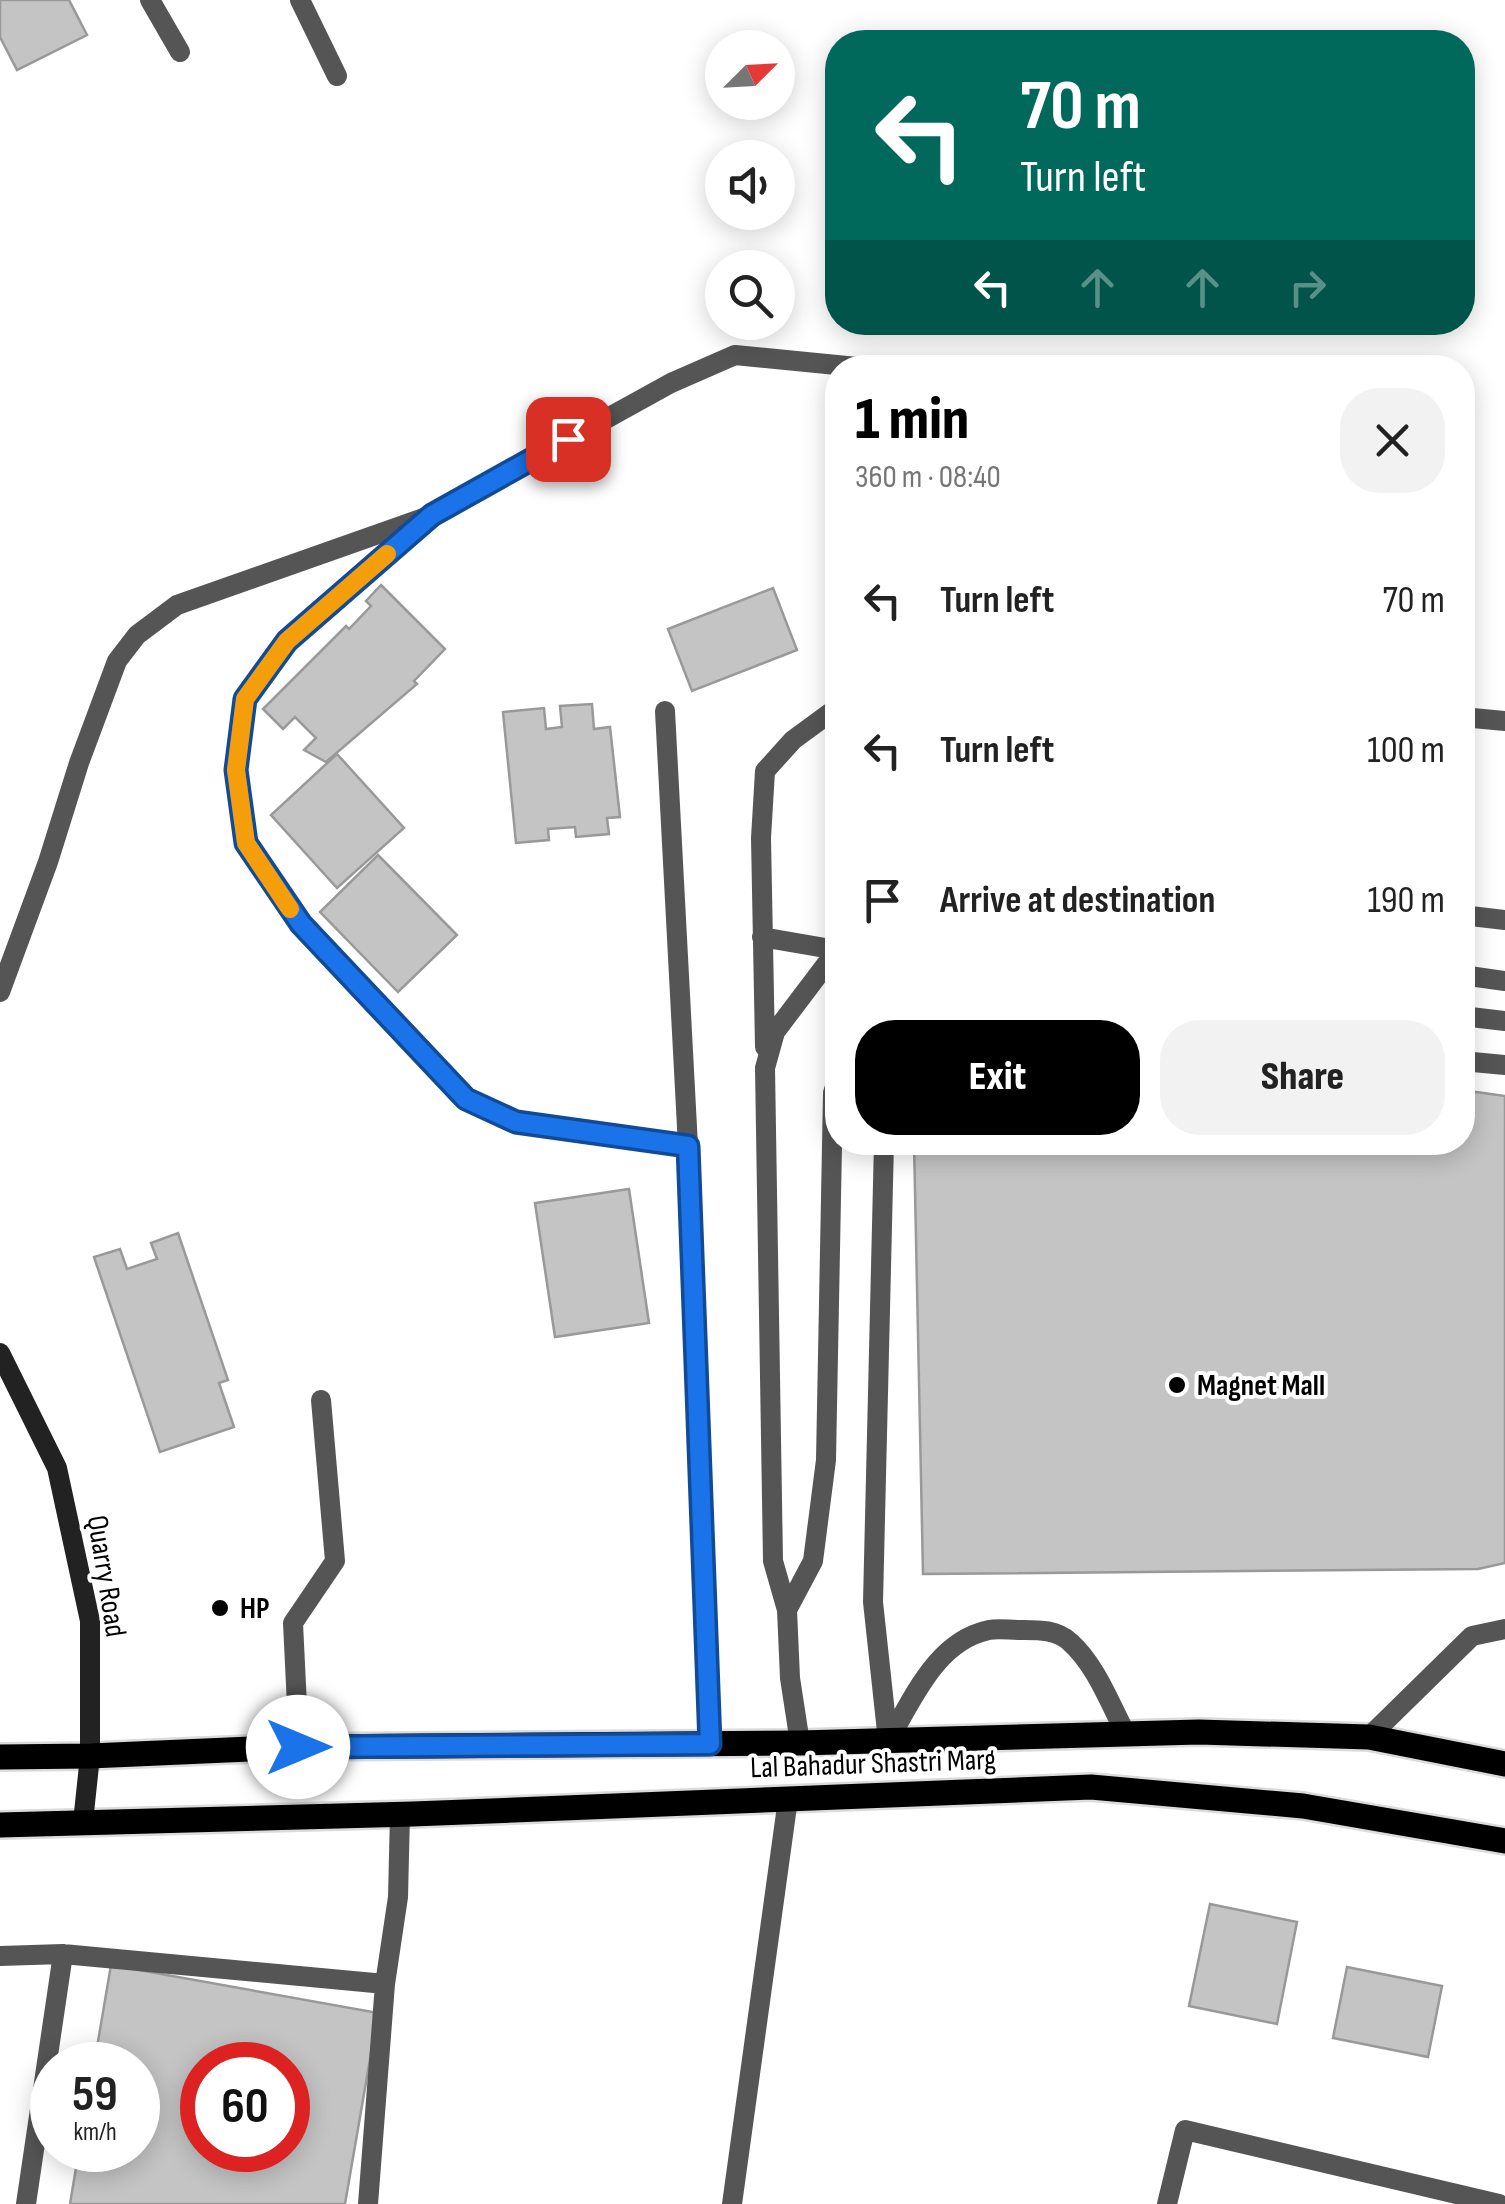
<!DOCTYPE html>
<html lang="en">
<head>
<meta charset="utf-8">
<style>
  body { margin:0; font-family:"Sofia Sans Condensed",sans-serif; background:#f2f2f2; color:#222; height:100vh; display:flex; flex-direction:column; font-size:38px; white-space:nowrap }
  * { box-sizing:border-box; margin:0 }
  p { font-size:32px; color:#767676 }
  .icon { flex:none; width:55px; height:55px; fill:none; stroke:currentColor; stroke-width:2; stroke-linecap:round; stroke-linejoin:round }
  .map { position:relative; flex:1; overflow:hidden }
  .details { position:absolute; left:825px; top:355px; width:650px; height:800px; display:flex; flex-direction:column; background:#fff; border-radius:40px; box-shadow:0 5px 25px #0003 }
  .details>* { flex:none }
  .hud { position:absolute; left:825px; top:30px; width:650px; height:305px; border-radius:40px; box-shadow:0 5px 25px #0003; background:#00695c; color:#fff; overflow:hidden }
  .needle { width:65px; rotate:66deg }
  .tools { position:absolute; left:705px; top:30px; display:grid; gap:20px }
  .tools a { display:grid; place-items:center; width:90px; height:90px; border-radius:50%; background:#fff; box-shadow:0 5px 25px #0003; font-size:50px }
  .speed { position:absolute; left:30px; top:2042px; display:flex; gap:20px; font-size:50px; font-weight:700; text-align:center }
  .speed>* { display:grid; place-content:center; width:130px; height:130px; border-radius:50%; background:#fff; box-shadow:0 5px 25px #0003; line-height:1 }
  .speed small { font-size:25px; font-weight:400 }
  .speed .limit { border:15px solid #d22; background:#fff; color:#111 }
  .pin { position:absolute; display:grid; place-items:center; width:85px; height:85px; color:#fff; margin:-42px; border-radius:20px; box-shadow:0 5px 15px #0006 }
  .me { position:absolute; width:110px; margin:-55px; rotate:90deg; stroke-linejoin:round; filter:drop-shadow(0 0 8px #0008) }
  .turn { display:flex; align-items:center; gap:35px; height:210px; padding:0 30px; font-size:45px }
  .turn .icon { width:130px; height:130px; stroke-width:2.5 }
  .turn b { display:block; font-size:70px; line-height:85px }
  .lanes { display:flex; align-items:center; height:95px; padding:0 30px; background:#0003; justify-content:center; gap:50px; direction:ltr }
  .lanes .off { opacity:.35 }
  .round { display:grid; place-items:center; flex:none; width:105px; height:105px; border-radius:40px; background:#f2f2f2 }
  .headline { display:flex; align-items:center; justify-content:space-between; height:170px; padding:0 30px }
  h1 { font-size:60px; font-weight:800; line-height:75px; color:#000 }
  .action { display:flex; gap:20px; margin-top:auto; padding:20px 30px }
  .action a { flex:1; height:115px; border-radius:40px; background:#000; color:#fff; font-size:40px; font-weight:800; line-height:115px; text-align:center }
  .action a+a { background:#f2f2f2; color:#222 }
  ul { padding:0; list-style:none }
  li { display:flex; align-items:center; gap:30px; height:150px; padding:0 30px }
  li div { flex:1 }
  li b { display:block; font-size:38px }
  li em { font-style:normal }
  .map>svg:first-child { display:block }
  .building { fill:#c4c4c4; stroke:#999; stroke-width:2.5; fill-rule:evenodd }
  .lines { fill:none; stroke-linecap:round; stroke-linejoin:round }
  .primary-casing { stroke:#dbdbdb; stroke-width:30 }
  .service { stroke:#555; stroke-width:20 }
  .minor { stroke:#555; stroke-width:20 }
  .secondary { stroke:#222; stroke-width:20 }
  .primary { stroke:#000; stroke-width:25 }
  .route-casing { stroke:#114b97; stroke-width:25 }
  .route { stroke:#1a73e8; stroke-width:18 }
  .slow { stroke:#f59e0b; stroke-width:18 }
  .poi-dot { fill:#000; stroke:#fff; stroke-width:4 }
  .labels { text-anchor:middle; stroke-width:8; stroke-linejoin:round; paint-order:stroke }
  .poi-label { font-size:30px; font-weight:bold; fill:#000; stroke:#fff; text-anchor:start }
  .street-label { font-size:30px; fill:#000; stroke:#fff }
</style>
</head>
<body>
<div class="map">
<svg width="1505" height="2204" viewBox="0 0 1505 2204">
  <rect width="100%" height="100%" fill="#fff"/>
  <!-- building -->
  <path class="building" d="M0,0h69l18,35 -70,35 -17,-33z
    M381,585l64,64 -31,32 3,3 -91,78 -22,-12 12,-12 -21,-21 -12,12 -20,-20 83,-83 3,3 22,-23 -5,-5z
    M773,588l24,62 -105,41 -24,-62z
    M592,704l2,25 16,-2 10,90 -13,1 2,16 -33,3 -1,-10 -27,2 1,11 -33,3 -13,-131 41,-4 2,21 16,-2 -2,-21z
    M1462,736l8,1 -8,101z
    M337,754l67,74 -67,60 -66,-73z
    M378,855l79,80 -59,57 -78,-80z
    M1462,1090l43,6v467l-27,6 -555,5 -9,-432h548z
    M629,1189l20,134 -94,14 -20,-134z
    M178,1233l50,147 -9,3 15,44 -74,25 -66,-195 26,-8 7,20 30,-10 -6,-16z
    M1210,1904l87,18 -20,102 -88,-18z
    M111,1965l267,48 -33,191h-275l9,-54h59v-85h-44zM202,2065h86v85h-86z
    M1347,1967l95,19 -14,71 -95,-19z"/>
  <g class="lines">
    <defs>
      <path id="primary" d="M0,1757l90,-1 209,-9 501,-4 399,-11 170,5 136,27
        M0,1825l413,-11 678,-27 212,19 202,35"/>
    </defs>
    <!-- primary casing -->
    <use href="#primary" class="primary-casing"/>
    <!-- service -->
    <path class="service" d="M1462,1061l43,4
      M884,1142l-11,460 15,139
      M1369,1737l103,-101 33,-7
      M888,1741c25,-42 48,-100 101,-111 9,-2 20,0 30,0 18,0 37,-1 51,12 26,23 40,62 56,92
      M299,1747l-6,-124 42,-62 -14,-161
      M0,1956l63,-2 322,30 -17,220
      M385,1984l13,-87 2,-83
      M26,2204l37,-250
      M732,2204l56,-405
      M1167,2204l18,-74 314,74"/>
    <!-- minor -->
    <path class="minor" d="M150,0l30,52
      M300,0l37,76
      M423,523l-136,118 -42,58 -10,71 11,73 55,81 165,175 50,22 172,25
      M665,711l23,435 22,598
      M1462,717l43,4
      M838,887v15
      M1462,915l43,5
      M762,937l75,13 -62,82 -10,36 8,493 14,49 3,68 10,65
      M1462,975l43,6
      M0,992l48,-130 31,-99 38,-102 20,-26 40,-30 255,-90 239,-132 64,-28 132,13
      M1462,1016l43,5
      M765,1047l-4,-209 4,-67 28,-31 45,-33
      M787,1610l26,-49 13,-101 7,-367 5,-15"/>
    <!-- secondary -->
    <path class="secondary" d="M0,1353l57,115 33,153v135l-7,66"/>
    <!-- primary -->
    <use href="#primary" class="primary"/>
  </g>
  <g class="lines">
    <defs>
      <path id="route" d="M298,1747l412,-3 -22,-598 -172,-24 -50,-23 -165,-175 -55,-81 -10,-73 9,-71 42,-58 145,-126 136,-76"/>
    </defs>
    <!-- route casing -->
    <use href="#route" class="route-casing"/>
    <!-- route -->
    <use href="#route" class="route"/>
    <!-- slow -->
    <path class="slow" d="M290,909l-44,-66 -10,-73 9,-71 42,-58 100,-87"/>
  </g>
  <!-- markers -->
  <g class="poi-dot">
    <circle cx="1177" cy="1385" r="10"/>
    <circle cx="220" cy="1608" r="10"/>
  </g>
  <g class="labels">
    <!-- poi labels -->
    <g class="poi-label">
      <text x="1197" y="1395">Magnet Mall</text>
      <text x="240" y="1618">HP</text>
    </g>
    <!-- street labels -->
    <g class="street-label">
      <text transform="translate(107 1576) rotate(81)" y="10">Quarry Road</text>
      <text transform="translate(873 1763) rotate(-2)" y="10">Lal Bahadur Shastri Marg</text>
    </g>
  </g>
</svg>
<div class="tools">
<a><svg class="needle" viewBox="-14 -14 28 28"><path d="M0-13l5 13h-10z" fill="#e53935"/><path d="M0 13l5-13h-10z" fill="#767676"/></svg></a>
<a><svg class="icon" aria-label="sound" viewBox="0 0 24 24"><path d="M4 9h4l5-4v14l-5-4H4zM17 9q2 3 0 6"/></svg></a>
<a><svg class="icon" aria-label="search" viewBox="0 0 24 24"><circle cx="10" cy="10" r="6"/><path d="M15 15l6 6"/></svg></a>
</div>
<div class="speed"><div>59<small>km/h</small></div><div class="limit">60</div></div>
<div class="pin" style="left:568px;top:439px;background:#d93025"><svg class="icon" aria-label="arrive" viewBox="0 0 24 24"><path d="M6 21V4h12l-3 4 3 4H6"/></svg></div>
<svg class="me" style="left:298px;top:1747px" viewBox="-20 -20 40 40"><circle r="19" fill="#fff"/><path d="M0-13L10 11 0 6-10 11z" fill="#1a73e8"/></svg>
<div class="hud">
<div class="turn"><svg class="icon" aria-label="left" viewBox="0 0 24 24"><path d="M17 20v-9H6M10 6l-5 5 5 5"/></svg><div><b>70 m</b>Turn left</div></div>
<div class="lanes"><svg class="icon" aria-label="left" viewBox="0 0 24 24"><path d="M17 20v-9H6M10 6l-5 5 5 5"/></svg><svg class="icon off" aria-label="ahead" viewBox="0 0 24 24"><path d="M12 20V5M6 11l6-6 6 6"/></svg><svg class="icon off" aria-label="ahead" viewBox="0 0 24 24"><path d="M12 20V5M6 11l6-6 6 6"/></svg><svg class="icon off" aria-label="right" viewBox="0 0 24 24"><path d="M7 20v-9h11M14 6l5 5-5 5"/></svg></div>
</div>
<section class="details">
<div class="headline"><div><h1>1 min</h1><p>360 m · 08:40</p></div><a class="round"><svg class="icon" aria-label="close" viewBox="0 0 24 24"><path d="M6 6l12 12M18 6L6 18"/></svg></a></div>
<ul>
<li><svg class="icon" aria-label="left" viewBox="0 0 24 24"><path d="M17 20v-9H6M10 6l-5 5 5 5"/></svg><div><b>Turn left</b></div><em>70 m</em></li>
<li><svg class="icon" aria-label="left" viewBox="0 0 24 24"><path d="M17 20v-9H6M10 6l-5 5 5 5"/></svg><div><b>Turn left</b></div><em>100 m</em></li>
<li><svg class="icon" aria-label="arrive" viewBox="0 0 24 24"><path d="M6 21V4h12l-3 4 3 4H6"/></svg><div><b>Arrive at destination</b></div><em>190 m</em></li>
</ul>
<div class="action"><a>Exit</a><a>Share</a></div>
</section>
</div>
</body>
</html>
